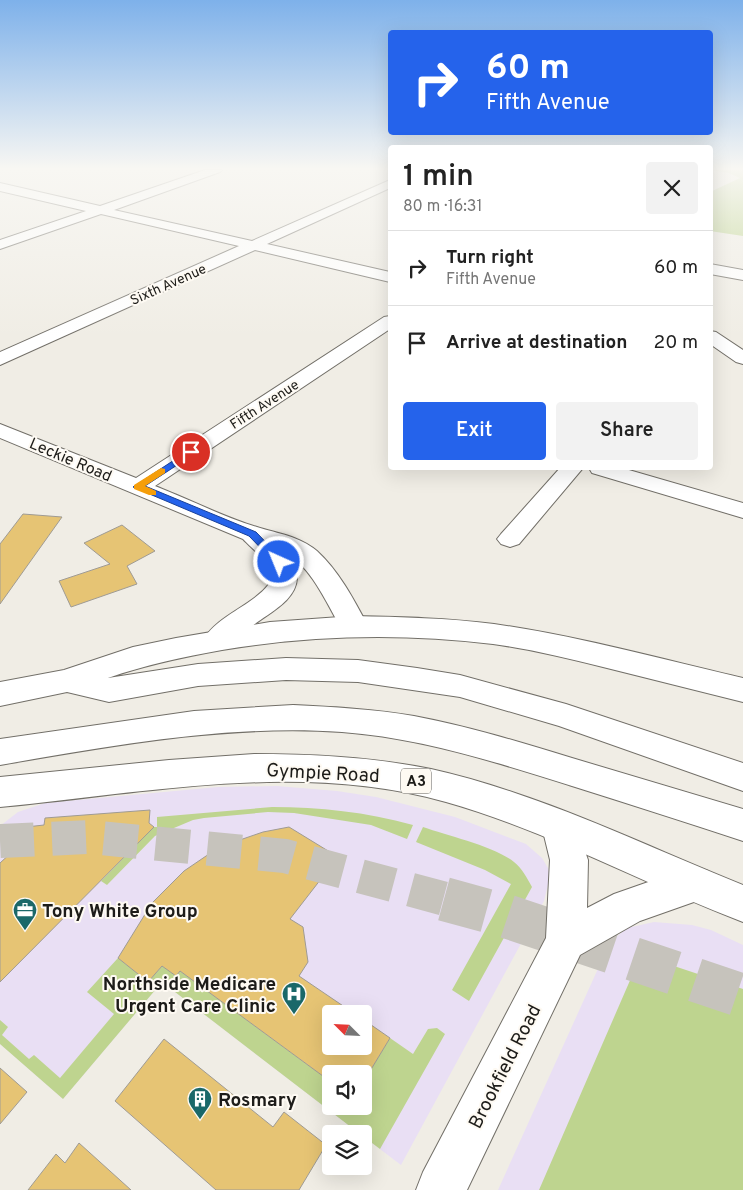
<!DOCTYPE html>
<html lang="en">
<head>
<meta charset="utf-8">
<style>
  body { margin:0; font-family:Overpass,sans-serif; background:#f2f2f2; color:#222; height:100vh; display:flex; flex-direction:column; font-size:19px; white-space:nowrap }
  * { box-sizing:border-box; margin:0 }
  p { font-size:16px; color:#767676 }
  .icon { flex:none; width:28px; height:28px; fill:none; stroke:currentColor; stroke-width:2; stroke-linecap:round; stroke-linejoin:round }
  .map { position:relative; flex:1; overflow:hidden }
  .panel { position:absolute; left:388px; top:145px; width:325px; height:325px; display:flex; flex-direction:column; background:#fff; border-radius:5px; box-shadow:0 5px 20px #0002 }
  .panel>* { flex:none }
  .hud { position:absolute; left:388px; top:30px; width:325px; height:105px; border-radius:5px; box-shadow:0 5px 20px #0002; background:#2563eb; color:#fff; overflow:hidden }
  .needle { width:32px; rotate:294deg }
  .controls { position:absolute; left:322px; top:1005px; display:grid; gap:10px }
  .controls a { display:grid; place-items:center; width:50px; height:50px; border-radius:5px; background:#fff; box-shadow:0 5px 20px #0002; font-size:25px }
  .pin { position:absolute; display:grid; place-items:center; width:42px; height:42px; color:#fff; margin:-21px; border:2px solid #fff; border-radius:50%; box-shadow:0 1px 5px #0007 }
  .me { position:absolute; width:55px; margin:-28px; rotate:316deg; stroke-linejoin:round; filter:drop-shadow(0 0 4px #0008) }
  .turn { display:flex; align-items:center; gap:18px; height:105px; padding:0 15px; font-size:22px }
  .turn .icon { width:65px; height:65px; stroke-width:2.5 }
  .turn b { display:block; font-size:35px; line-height:42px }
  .round { display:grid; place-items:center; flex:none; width:52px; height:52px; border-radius:5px; background:#f2f2f2 }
  .head { display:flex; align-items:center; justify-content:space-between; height:85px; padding:0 15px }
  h1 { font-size:30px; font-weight:600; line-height:38px }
  .action { display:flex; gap:10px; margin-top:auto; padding:10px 15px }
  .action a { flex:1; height:58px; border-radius:5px; background:#2563eb; color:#fff; font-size:20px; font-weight:600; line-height:58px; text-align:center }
  .action a+a { background:#f2f2f2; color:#222 }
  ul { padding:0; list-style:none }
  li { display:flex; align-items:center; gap:15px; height:75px; padding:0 15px; border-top:1px solid #e0e0e0 }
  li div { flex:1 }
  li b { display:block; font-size:19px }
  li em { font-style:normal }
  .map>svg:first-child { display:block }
  .commercial { fill:#e9dff4; fill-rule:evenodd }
  .green { fill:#bed48f }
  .building { fill:#e6c474; stroke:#9f9b94 }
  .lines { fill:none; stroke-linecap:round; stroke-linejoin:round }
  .minor-tunnel-far1 { stroke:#c6c3bc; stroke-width:34; stroke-dasharray:34 18; stroke-linecap:butt }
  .minor-tunnel { stroke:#c6c3bc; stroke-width:44; stroke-dasharray:44 22; stroke-linecap:butt }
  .minor-casing { stroke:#726f68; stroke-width:2 }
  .highway-casing { stroke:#726f68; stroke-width:2 }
  .minor { fill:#fff; fill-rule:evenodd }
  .highway { fill:#fff; fill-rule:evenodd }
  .route { fill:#2563eb; stroke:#184099 }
  .slow { fill:#f59e0b }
  .labels { text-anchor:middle; stroke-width:4; stroke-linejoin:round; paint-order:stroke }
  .far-street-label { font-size:14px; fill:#1d1c19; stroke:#fefaf3 }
  .shield { fill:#fefaf3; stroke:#605f5a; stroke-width:1 }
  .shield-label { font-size:15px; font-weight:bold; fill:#1d1c19 }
  .street-label { font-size:16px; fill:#1d1c19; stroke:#fefaf3 }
  .near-street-label { font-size:19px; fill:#1d1c19; stroke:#fefaf3 }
  .near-poi-label { font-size:19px; font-weight:bold; fill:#1d1c19; stroke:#fefaf3; text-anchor:start }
</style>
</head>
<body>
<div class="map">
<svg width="743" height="1190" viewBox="0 0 743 1190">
  <rect width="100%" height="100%" fill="#f0ede5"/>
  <!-- commercial -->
  <path class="commercial" d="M277,786l60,5 39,6 79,20 71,27 16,14 6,10 2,8 -6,25 -143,264 -37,-28v-3h-4l-198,-152 -99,117 -63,-55v-218l18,-14 27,-9 173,-16zM331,1014h33v32h-33zM331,1074h33v32h-33z
    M654,922l38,3 19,5 32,15v245h-245l108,-239 9,-13 12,-10z"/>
  <!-- green -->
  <path class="green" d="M710,170h33v66l-33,-5v-39l30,-14 -11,-5z
    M272,807c48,0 94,5 141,18l-6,14 -36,-14 -77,-12 -26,-1 -64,6 -11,2 -38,16 -48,49 -6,-4 53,-54h3v-10z
    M423,827c25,9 71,19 91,35 8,6 13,16 18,25l-63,114 -17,-11 59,-106 -26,-14 -69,-28z
    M647,957l96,32v201h-204l99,-228z
    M118,958l30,24 14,-16 14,10 4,-5 151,111v24h33v-25l26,-43 23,16 15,-25 9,-1 8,6 -65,115 -16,-12v-3h-4l-198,-152 -99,117 -63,-55v-24l8,7 -6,8 27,24 5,-4 26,23 54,-64 -27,-22z"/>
  <!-- building -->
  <path class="building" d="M23,514l39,3 -62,87v-60z
    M122,525l33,26 -28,15 10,18 -66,23 -12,-26 51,-17 -26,-21z
    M150,810l-1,13 5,4 -154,155v-119l13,-12 -8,-6 21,-18 18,-2 1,-7z
    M289,827l49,30 -48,62 13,8 5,35 -9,14 56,38h-24v32h33v-26l26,18 -26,43v-7h-33v8l-151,-111 -4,5 -14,-10 -14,16 -30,-24 34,-55 32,-32 25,-17 22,-11 32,-11z
    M164,1039l109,88 11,-15 42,33 -27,45h-83l-101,-89z
    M0,1068l27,24 -27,32z
    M79,1143l52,47h-103l28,-36 9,9z"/>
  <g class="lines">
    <!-- minor-tunnel-far1 -->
    <path class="minor-tunnel-far1" d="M0,841l89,-4 196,19 164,44"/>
    <!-- minor-tunnel -->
    <path class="minor-tunnel" d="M444,899l62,17 237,80"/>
    <defs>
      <path id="minor" d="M205,170h17l-2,2 -106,38 138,31 138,-61v8l-123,56 123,28v10l-135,-32 -255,115v-13l239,-106 -138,-32 -101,35v-9l86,-29 -86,-20v-8l100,23z
        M710,264l33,6v10l-33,-6z
        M390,316v13l-235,157c34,13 68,31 102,41 22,7 42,9 60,24 22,20 37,49 51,75l-4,7 -10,3 -10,-3c-17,-28 -29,-61 -57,-80 5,8 11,15 10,25 -1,24 -31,36 -47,50 -7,6 -15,16 -24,20 -7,3 -11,1 -18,-1l-5,-7c16,-26 48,-33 66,-56 5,-21 -13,-31 -26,-45l-243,-101v-14l136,54 248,-161z
        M710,331l6,1 27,18v14l-7,-2 -26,-18z
        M560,468h23l-64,76 -9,3 -9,-3 -4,-5 4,-5z
        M589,468h33l121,35v15l-151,-45z
        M560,811l13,5 15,44 -1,48 27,-14 80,-28 14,5 5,13 -5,13 -68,24 -60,34 -113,235h-51l7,-18 123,-234 4,-78 -8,-33 5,-11z"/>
      <path id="highway" d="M354,616c47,1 94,2 140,8 84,12 167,35 249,54v24c-47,-12 -93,-23 -140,-35 -36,-9 -73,-18 -110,-23 -91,-11 -181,-9 -271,6 -39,7 -77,15 -114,28l90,-14 88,-6 72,2 59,8 43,7 106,29 177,59v28l-184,-65 -99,-29 -102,-15 -72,-2 -88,6 -89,16 -42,-10 -67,14v-24l64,-12 69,-23 43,-9 94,-16z
        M293,705c40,2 81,4 121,11 53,10 106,26 158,42 57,17 114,34 171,51v32c-57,-19 -114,-37 -171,-55 -76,-24 -151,-48 -230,-54 -115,-8 -230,14 -342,33v-26l194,-28z
        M254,754c59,0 118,3 177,15 108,24 210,75 312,116v37c-100,-38 -194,-91 -297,-120 -147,-41 -298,-9 -446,5v-30l169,-17z"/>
    </defs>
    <!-- minor casing -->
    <use href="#minor" class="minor-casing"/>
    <!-- highway casing -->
    <use href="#highway" class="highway-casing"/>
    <!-- minor -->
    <use href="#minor" class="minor"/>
    <!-- highway -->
    <use href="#highway" class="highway"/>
  </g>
  <!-- sky -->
  <linearGradient id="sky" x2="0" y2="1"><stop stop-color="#7eb1ea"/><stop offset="0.5" stop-color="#f8f7f3"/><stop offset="1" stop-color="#f8f7f3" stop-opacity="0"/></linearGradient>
  <rect width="743" height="337" fill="url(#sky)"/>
  <!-- route -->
  <path class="route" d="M191,449l3,1v4l-49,32 111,46 27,28 2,2 -2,2h-7l-27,-28 -116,-49z"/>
  <!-- slow -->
  <path class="slow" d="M161,468l4,1v4l-20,13 11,5v4h-7l-15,-6v-4z"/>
  <!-- icons -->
  <defs>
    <symbol id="office-pin" viewBox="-11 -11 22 30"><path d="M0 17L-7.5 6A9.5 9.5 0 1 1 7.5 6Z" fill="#1a6869" stroke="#fefaf3"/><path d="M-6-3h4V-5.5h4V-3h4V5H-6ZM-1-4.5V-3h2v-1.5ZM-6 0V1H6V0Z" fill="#fff"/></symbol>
    <symbol id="hospital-pin" viewBox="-11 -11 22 30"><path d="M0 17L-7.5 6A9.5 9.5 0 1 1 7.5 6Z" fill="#1a6869" stroke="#fefaf3"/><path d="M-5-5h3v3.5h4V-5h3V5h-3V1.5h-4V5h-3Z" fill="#fff"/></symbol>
    <symbol id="building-pin" viewBox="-11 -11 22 30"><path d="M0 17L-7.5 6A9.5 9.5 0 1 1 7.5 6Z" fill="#1a6869" stroke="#fefaf3"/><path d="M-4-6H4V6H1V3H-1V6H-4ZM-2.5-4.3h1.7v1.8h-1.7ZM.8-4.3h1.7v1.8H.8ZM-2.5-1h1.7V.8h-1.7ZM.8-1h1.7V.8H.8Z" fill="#fff"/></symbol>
  </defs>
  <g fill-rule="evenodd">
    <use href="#office-pin" x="11" y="896" width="28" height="38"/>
    <use href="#hospital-pin" x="280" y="980" width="28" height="38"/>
    <use href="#building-pin" x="186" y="1085" width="28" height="38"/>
  </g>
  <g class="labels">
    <!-- far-street labels -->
    <g class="far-street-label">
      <text transform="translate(168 284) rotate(-24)" y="5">Sixth Avenue</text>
      <text transform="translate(264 404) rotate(-33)" y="5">Fifth Avenue</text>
    </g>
    <!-- shield labels -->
    <rect class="shield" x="401" y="768.5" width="30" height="25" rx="4"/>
    <g class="shield-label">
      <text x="416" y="786">A3</text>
    </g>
    <!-- street labels -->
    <g class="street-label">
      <text transform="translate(71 459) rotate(23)" y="6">Leckie Road</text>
    </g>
    <!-- near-street labels -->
    <g class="near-street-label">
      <text transform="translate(323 772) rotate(3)" y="7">Gympie Road</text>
      <text transform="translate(504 1066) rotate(-63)" y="7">Brookfield Road</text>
    </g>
    <!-- near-poi labels -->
    <g class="near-poi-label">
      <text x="42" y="917">Tony White Group</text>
      <text x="276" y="990" text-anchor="end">Northside Medicare<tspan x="276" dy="22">Urgent Care Clinic</tspan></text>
      <text x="218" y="1106">Rosmary</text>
    </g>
  </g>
</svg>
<div class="controls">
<a><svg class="needle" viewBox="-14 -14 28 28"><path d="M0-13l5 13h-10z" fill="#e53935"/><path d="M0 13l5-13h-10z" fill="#767676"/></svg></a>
<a><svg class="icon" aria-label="sound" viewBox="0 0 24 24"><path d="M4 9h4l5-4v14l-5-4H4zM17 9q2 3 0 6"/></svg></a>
<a><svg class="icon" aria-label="layers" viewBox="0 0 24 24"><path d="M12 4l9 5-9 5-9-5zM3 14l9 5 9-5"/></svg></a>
</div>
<div class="pin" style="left:191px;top:452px;background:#d93025"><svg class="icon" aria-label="arrive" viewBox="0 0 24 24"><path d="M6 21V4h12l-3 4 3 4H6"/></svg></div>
<svg class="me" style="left:279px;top:562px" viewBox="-20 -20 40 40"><circle r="17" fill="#2563eb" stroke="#fff" stroke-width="3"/><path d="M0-11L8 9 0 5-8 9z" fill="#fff"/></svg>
<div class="hud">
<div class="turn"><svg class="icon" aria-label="right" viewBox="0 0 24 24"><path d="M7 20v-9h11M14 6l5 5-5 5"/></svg><div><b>60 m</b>Fifth Avenue</div></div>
</div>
<section class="panel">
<div class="head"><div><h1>1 min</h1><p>80 m · 16:31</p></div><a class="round"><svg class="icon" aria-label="close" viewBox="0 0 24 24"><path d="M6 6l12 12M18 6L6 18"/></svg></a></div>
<ul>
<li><svg class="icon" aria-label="right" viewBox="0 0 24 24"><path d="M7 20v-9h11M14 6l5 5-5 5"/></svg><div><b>Turn right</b><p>Fifth Avenue</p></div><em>60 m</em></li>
<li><svg class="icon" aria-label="arrive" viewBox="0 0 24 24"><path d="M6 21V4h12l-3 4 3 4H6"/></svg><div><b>Arrive at destination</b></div><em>20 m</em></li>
</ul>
<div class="action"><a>Exit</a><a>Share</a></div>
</section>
</div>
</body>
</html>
